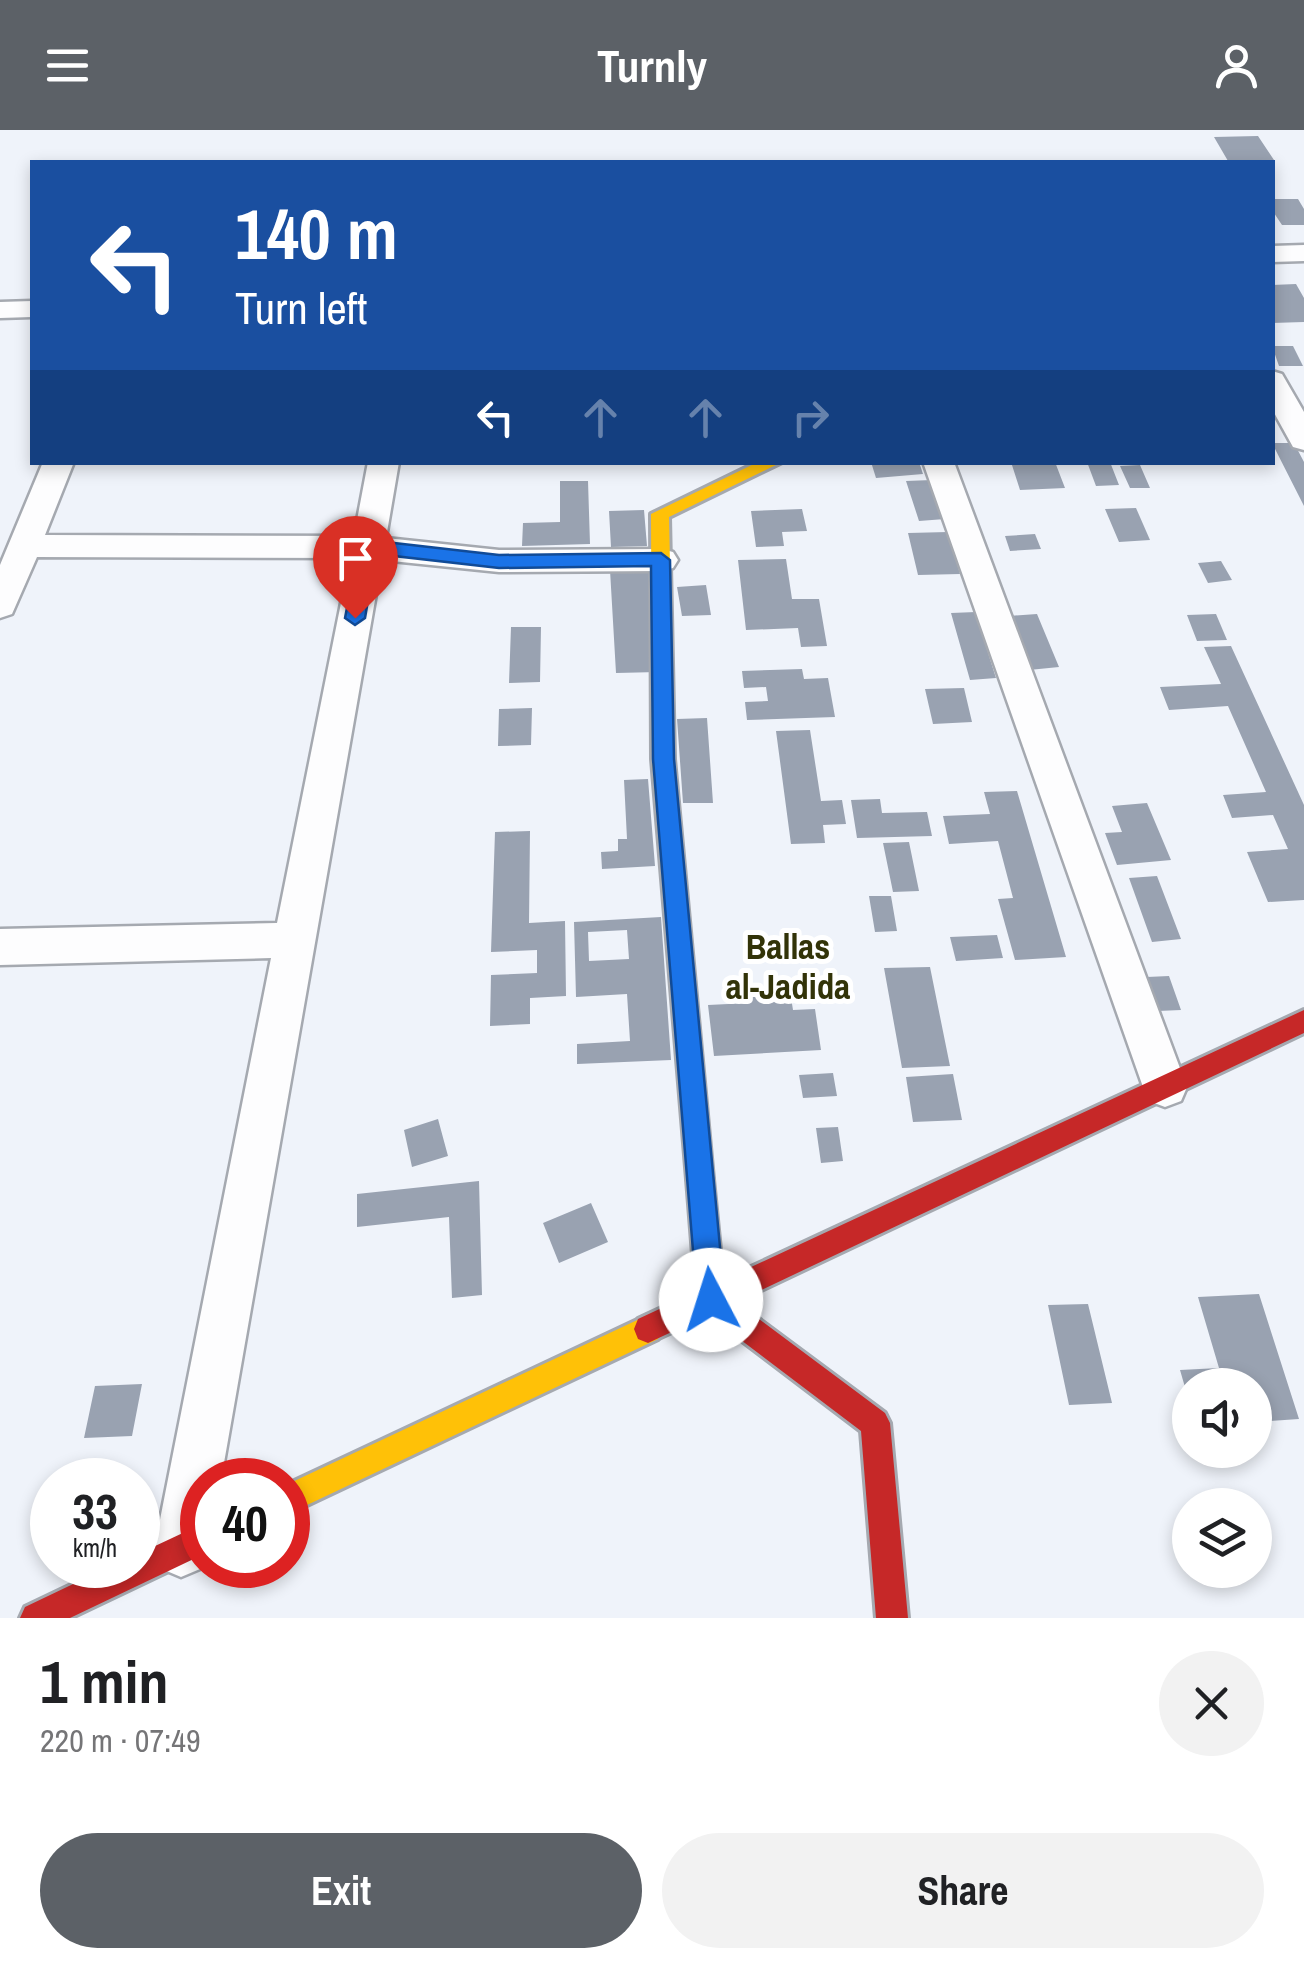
<!DOCTYPE html>
<html lang="en">
<head>
<meta charset="utf-8">
<style>
  body { margin:0; font-family:"Archivo Narrow",sans-serif; background:#f2f2f2; color:#202124; height:100vh; display:flex; flex-direction:column; font-size:38px; white-space:nowrap }
  * { box-sizing:border-box; margin:0 }
  p { font-size:32px; color:#757577 }
  .icon { flex:none; width:55px; height:55px; fill:none; stroke:currentColor; stroke-width:2; stroke-linecap:round; stroke-linejoin:round }
  .map { position:relative; height:1488px; overflow:hidden }
  .panel { display:flex; flex-direction:column; background:#fff; flex:1 }
  .panel>* { flex:none }
  .banner { position:absolute; left:30px; top:30px; width:1245px; height:305px; border-radius:0px; box-shadow:0 5px 15px #0003; background:#1a4fa0; color:#fff; overflow:hidden }
  .tools { position:absolute; left:1172px; top:1238px; display:grid; gap:20px }
  .tools a { display:grid; place-items:center; width:100px; height:100px; border-radius:50%; background:#fff; box-shadow:0 5px 15px #0003; font-size:50px }
  .speed { position:absolute; left:30px; top:1328px; display:flex; gap:20px; font-size:50px; font-weight:700; text-align:center }
  .speed>* { display:grid; place-content:center; width:130px; height:130px; border-radius:50%; background:#fff; box-shadow:0 5px 15px #0003; line-height:1 }
  .speed small { font-size:25px; font-weight:400 }
  .speed .limit { border:15px solid #d22; background:#fff; color:#111 }
  .pin { position:absolute; display:grid; place-items:center; width:85px; height:85px; color:#fff; margin:-102px -42px; border-radius:50% 50% 50% 0; rotate:-45deg; box-shadow:0 0 10px #0007 }
  .pin .icon { rotate:45deg }
  .me { position:absolute; width:110px; margin:-55px; rotate:355deg; stroke-linejoin:round; filter:drop-shadow(0 0 8px #0008) }
  .turn { display:flex; align-items:center; gap:35px; height:210px; padding:0 40px; font-size:45px }
  .turn .icon { width:130px; height:130px; stroke-width:2.5 }
  .turn b { display:block; font-size:70px; line-height:85px }
  .lanes { display:flex; align-items:center; height:95px; padding:0 40px; background:#0003; justify-content:center; gap:50px; direction:ltr }
  .lanes .off { opacity:.35 }
  .round { display:grid; place-items:center; flex:none; width:105px; height:105px; border-radius:52px; background:#f2f2f2 }
  .summary { display:flex; align-items:center; justify-content:space-between; height:170px; padding:0 40px }
  h1 { font-size:60px; font-weight:700; line-height:75px }
  .button { display:flex; gap:20px; margin-top:auto; padding:20px 40px }
  .button a { flex:1; height:115px; border-radius:60px; background:#5c6167; color:#fff; font-size:40px; font-weight:700; line-height:115px; text-align:center }
  .button a+a { background:#f2f2f2; color:#202124 }
  header { display:flex; justify-content:space-between; align-items:center; height:130px; padding:0 40px; background:#5c6167; color:#fff; font-size:45px; font-weight:700 }
  .map>svg:first-child { display:block }
  .building { fill:#99a2b1; fill-rule:evenodd }
  .lines { fill:none; stroke-linecap:round; stroke-linejoin:round }
  .street-casing { stroke:#a5a9b0; stroke-width:5 }
  .slow-casing { stroke:#a5a9b0; stroke-width:6 }
  .jam-casing { stroke:#a5a9b0; stroke-width:6 }
  .street { fill:#fdfdfe; fill-rule:evenodd }
  .slow { fill:#ffc107; fill-rule:evenodd }
  .jam { fill:#c62828; fill-rule:evenodd }
  .route { fill:#1a73e8; stroke:#114b97; stroke-width:2.5 }
  .labels { text-anchor:middle; stroke-width:10; stroke-linejoin:round; paint-order:stroke }
  .quarter-label { font-size:35px; font-weight:bold; fill:#323308; stroke:#fff }
</style>
</head>
<body>
<header><svg class="icon" aria-label="menu" viewBox="0 0 24 24"><path d="M4 6h16M4 12h16M4 18h16"/></svg>Turnly<svg class="icon" aria-label="person" viewBox="0 0 24 24"><circle cx="12" cy="8" r="4"/><path d="M4 21q1-7 8-7t8 7"/></svg></header>
<div class="map">
<svg width="1304" height="1488" viewBox="0 0 1304 1488">
  <rect width="100%" height="100%" fill="#eff3fa"/>
  <!-- building -->
  <path class="building" d="M1258,6l16,24 -46,1 -14,-24z
    M1272,69h26l6,10v16h-22l-10,-15z
    M1296,154l8,14v24l-32,1v-38z
    M1272,216h21l10,20h-24z
    M1272,313h22l10,19v44z
    M871,332h48l4,12 -47,4z
    M1011,332h44l10,26 -45,2z
    M1087,332h23l9,23 -23,1z
    M1140,335l10,23h-20l-10,-22z
    M932,350l13,39 -26,2 -13,-40z
    M560,351h28l2,63 -68,2 1,-23 37,-1z
    M1136,378l14,32 -31,2 -14,-33z
    M802,379l5,22 -25,1 2,14 -28,1 -5,-36z
    M644,380l3,36 -36,1 -2,-36z
    M948,402l12,42 -42,1 -10,-42z
    M1035,404l6,15 -31,2 -5,-15z
    M786,429l6,40h27l8,47 -26,1 -3,-19 -52,2 -8,-70z
    M1221,431l11,19 -24,3 -10,-20z
    M651,438l7,104 -42,1 -6,-103z
    M706,455l5,30 -29,1 -5,-29z
    M976,482l7,25 13,41 -26,2 -19,-67z
    M1037,484l22,53 -30,3 -20,-54z
    M1216,484l11,26 -30,1 -10,-26z
    M511,497h30l-1,55 -31,1z
    M1231,516l73,159v95l-36,2 -21,-50 41,-3 -15,-34 -41,3 -9,-23 43,-3 -38,-86 -59,4 -9,-23 61,-3 -17,-37z
    M802,539l2,10 24,-1 7,39 -88,3 -2,-18 23,-1 -2,-14 -22,1 -2,-17z
    M964,558l8,34 -39,2 -8,-35z
    M532,578l-1,37 -33,1 1,-37z
    M707,588l6,85h-30l-6,-84z
    M810,600l11,71 21,-1 4,24 -23,1 2,18 -34,1 -15,-113z
    M648,649l7,87 -53,3 -1,-17 17,-1v-12h9l-3,-59z
    M1017,661l49,166 -51,3 -17,-61 15,-1 -15,-57 -49,3 -6,-28 47,-2 -6,-22z
    M880,669l2,14 45,-1 5,24 -75,2 -6,-38z
    M1147,673l24,57 -54,5 -12,-32 17,-1 -10,-26z
    M530,701l-1,92 36,-2 1,75 -36,2v26l-40,2 1,-51 46,-2v-23l-46,2 4,-120z
    M909,712l10,49 -26,1 -10,-49z
    M1157,746l24,63 -29,3 -23,-64z
    M869,766h22l6,35 -22,1z
    M661,787l10,143 -94,4v-20l53,-3 -3,-47 -51,3 -2,-75zM627,800l2,29 -40,2 -1,-29z
    M997,805l6,23 -47,3 -6,-24z
    M930,837l20,99 -48,2 -18,-100z
    M1169,846l12,34 -23,1 -11,-34z
    M789,855l4,25 22,-1 6,41 -107,6 -6,-51 41,-2 -2,-16z
    M833,943l4,23 -34,2 -4,-23z
    M953,944l9,46 -49,2 -7,-45z
    M438,989l10,37 -36,11 -8,-37z
    M838,997l5,34 -22,2 -5,-35z
    M479,1051l3,114 -30,3 -3,-81 -92,10v-33z
    M591,1073l17,39 -49,21 -16,-40z
    M1259,1164l40,125 -44,3v-37h-65l-1,16 -9,-31 39,-2 -21,-71z
    M1088,1174l24,99 -43,2 -21,-100z
    M142,1254l-10,52 -48,2 11,-52z"/>
  <g class="lines">
    <defs>
      <path id="street" d="M1304,115v16l-32,1v-16z
        M32,171v16l-32,1v-16z
        M1272,241l10,3 22,38v38l-11,-3 -21,-38z
        M43,332h31l-29,73 309,1 14,-74h31l-13,76 113,12 162,-1 12,3 5,8 -5,8 -12,3 -162,1 -117,-12 -161,920h-19v84l-2,5 -19,8 -19,-8 -8,-19 117,-592 -271,7v-36l277,-6 73,-365 -313,-1 -25,57 -12,4v-53z
        M923,332h31l233,625 -6,14 -16,6 -16,-6 -6,-14z"/>
      <path id="slow" d="M758,332h24l-113,55 5,242 39,420 -4,9 -9,4 -9,-4 -4,-9 -35,-420 -1,-245z
        M648,1185l10,4 4,10 -4,10 -370,175v-30z"/>
      <path id="jam" d="M1304,880v23l-568,269 149,111 5,10 18,195h-32l-15,-187 -153,-116 -60,28 -10,-4 -4,-10 4,-10 58,-27 -9,-113 4,-9 9,-4 9,4 4,9 10,101z
        M202,1394v31l-132,63h-50l5,-11 88,-42h25v-11z"/>
    </defs>
    <!-- street casing -->
    <use href="#street" class="street-casing"/>
    <!-- slow casing -->
    <use href="#slow" class="slow-casing"/>
    <!-- jam casing -->
    <use href="#jam" class="jam-casing"/>
    <!-- street -->
    <use href="#street" class="street"/>
    <!-- slow -->
    <use href="#slow" class="slow"/>
    <!-- jam -->
    <use href="#jam" class="jam"/>
  </g>
  <!-- route -->
  <path class="route" d="M368,410l131,15 162,-2 9,7 4,199 51,541 -4,10 -10,4 -10,-4 -4,-10 -44,-541 -2,-193 -152,2 -123,-14 -11,64 -10,7 -10,-7 14,-71z"/>
  <g class="labels">
    <!-- quarter labels -->
    <g class="quarter-label">
      <text x="788" y="829">Ballas<tspan x="788" dy="40">al-Jadida</tspan></text>
    </g>
  </g>
</svg>
<div class="tools">
<a><svg class="icon" aria-label="sound" viewBox="0 0 24 24"><path d="M4 9h4l5-4v14l-5-4H4zM17 9q2 3 0 6"/></svg></a>
<a><svg class="icon" aria-label="layers" viewBox="0 0 24 24"><path d="M12 4l9 5-9 5-9-5zM3 14l9 5 9-5"/></svg></a>
</div>
<div class="speed"><div>33<small>km/h</small></div><div class="limit">40</div></div>
<div class="pin" style="left:355px;top:488px;background:#d93025"><svg class="icon" aria-label="arrive" viewBox="0 0 24 24"><path d="M6 21V4h12l-3 4 3 4H6"/></svg></div>
<svg class="me" style="left:711px;top:1170px" viewBox="-20 -20 40 40"><circle r="19" fill="#fff"/><path d="M0-13L10 11 0 6-10 11z" fill="#1a73e8"/></svg>
<div class="banner">
<div class="turn"><svg class="icon" aria-label="left" viewBox="0 0 24 24"><path d="M17 20v-9H6M10 6l-5 5 5 5"/></svg><div><b>140 m</b>Turn left</div></div>
<div class="lanes"><svg class="icon" aria-label="left" viewBox="0 0 24 24"><path d="M17 20v-9H6M10 6l-5 5 5 5"/></svg><svg class="icon off" aria-label="ahead" viewBox="0 0 24 24"><path d="M12 20V5M6 11l6-6 6 6"/></svg><svg class="icon off" aria-label="ahead" viewBox="0 0 24 24"><path d="M12 20V5M6 11l6-6 6 6"/></svg><svg class="icon off" aria-label="right" viewBox="0 0 24 24"><path d="M7 20v-9h11M14 6l5 5-5 5"/></svg></div>
</div>
</div>
<section class="panel">
<div class="summary"><div><h1>1 min</h1><p>220 m · 07:49</p></div><a class="round"><svg class="icon" aria-label="close" viewBox="0 0 24 24"><path d="M6 6l12 12M18 6L6 18"/></svg></a></div>
<div class="button"><a>Exit</a><a>Share</a></div>
</section>
</body>
</html>
